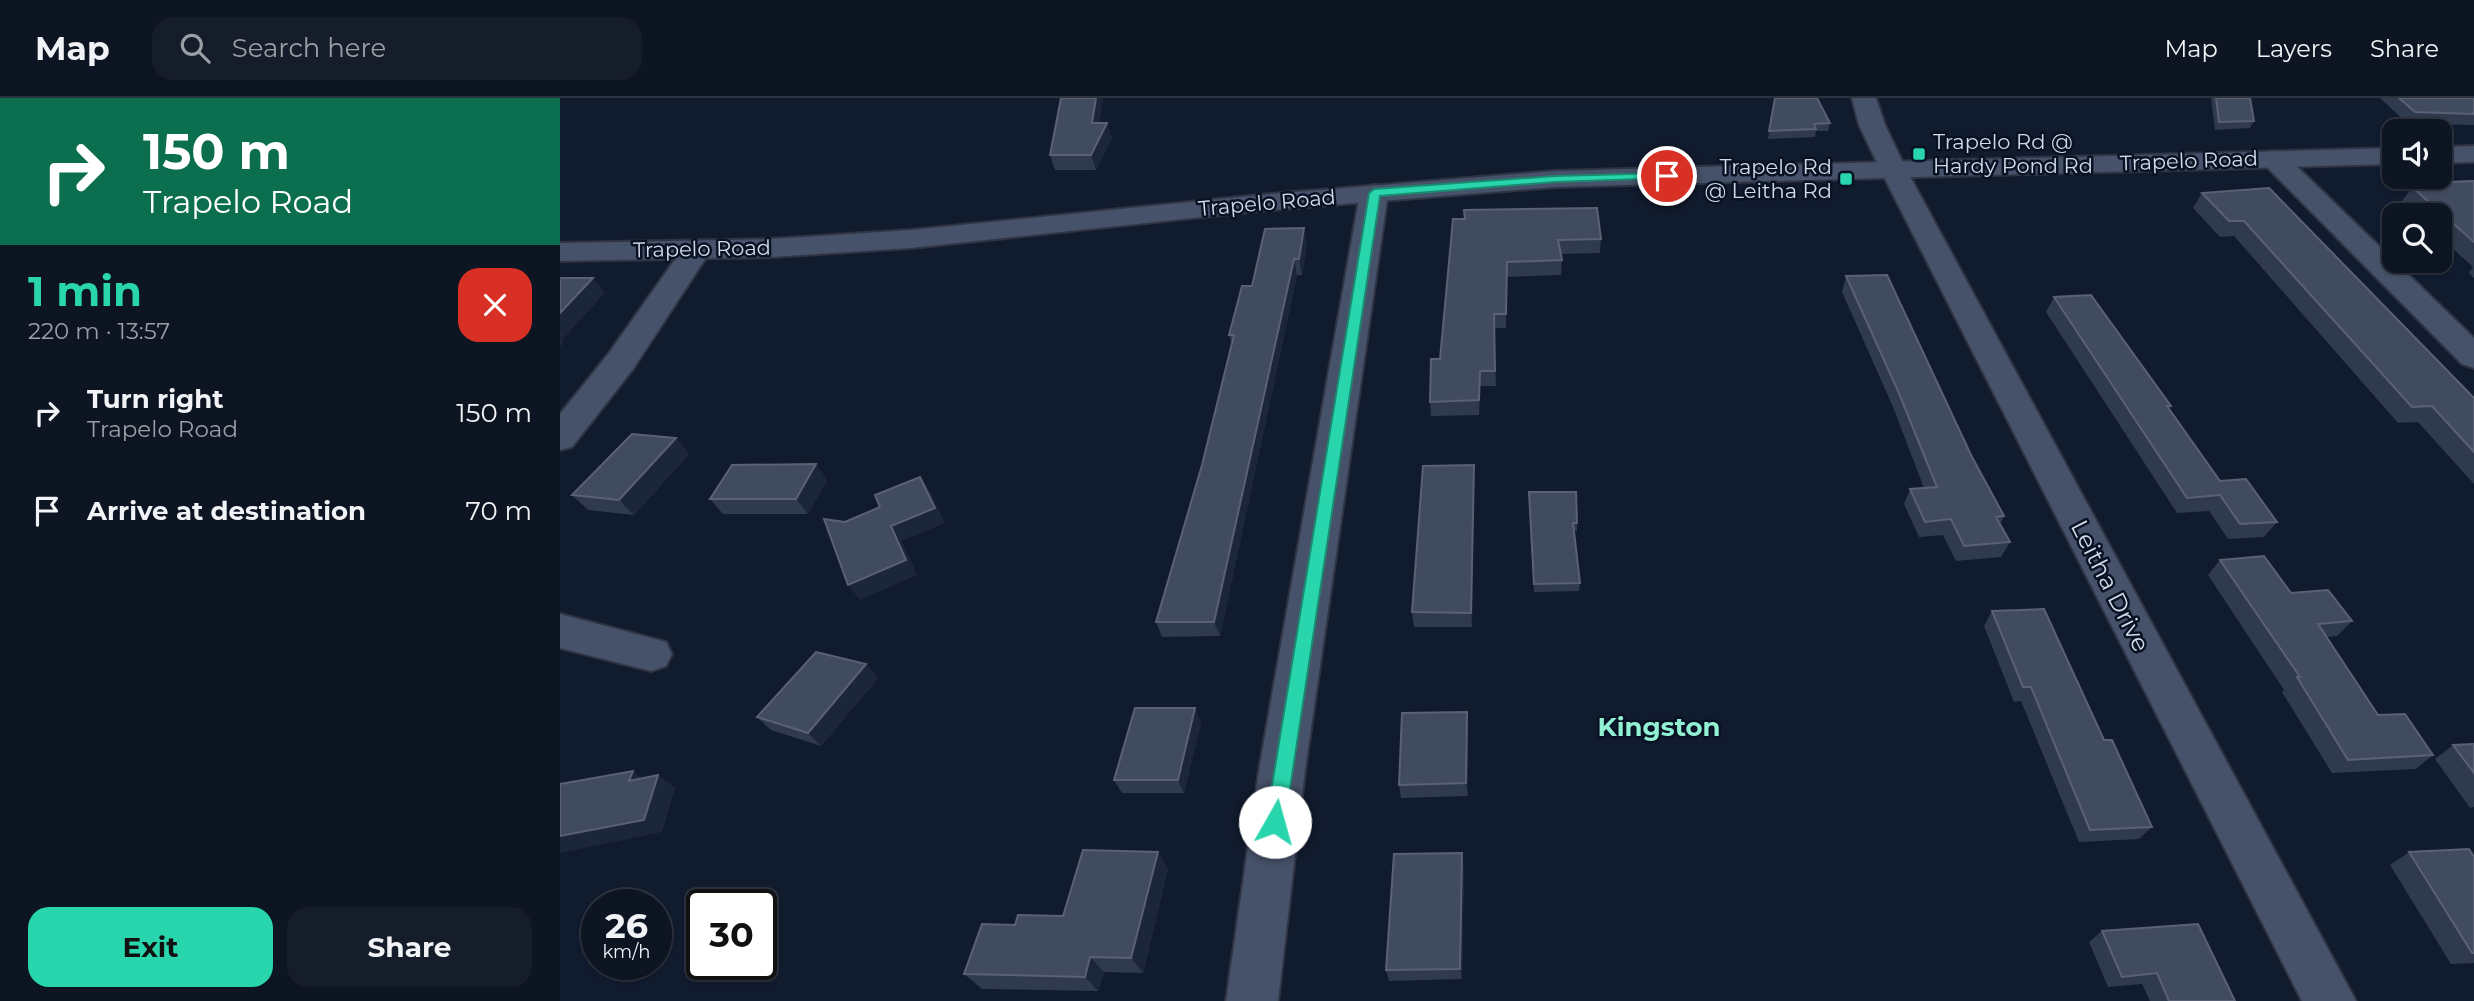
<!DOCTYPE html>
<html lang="en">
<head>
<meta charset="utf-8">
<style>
  body { margin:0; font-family:Montserrat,sans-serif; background:#161d2a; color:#f1f3f6; height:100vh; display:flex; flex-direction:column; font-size:26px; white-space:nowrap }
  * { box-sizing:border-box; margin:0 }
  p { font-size:23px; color:#9a9ea5 }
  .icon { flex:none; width:38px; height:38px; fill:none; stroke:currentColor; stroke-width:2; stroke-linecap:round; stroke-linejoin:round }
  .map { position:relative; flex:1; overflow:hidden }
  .drawer { display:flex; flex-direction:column; background:#0d1422; width:560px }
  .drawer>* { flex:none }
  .banner { background:#0b6e4f; color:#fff; overflow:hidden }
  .buttons { position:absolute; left:1822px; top:21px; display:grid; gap:14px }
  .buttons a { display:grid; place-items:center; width:70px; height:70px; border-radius:14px; background:#0d1422; box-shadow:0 2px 5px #0004,0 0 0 2px #2d3340; font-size:35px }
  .speed { position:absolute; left:21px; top:791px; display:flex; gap:14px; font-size:35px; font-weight:700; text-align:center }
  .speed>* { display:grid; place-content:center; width:91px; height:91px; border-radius:50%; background:#0d1422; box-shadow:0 2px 5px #0004,0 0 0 2px #2d3340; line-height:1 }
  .speed small { font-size:18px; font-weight:400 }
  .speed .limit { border:4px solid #111; border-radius:10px; background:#fff; color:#111 }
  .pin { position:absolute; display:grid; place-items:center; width:60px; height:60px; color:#fff; margin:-30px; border:4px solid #fff; border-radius:50%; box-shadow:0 2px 7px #0007 }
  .me { position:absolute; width:77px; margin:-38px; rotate:7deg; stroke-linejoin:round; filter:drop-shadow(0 0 5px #0008) }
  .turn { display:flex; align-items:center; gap:24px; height:147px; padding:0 28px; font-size:32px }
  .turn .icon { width:91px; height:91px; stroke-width:2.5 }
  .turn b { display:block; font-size:49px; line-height:60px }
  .round { display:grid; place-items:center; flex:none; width:74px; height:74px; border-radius:21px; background:#161d2a }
  .summary { display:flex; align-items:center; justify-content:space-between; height:119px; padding:0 28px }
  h1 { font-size:42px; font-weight:700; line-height:52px; color:#29d5ad }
  .primary-button { display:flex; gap:14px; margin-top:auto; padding:14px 28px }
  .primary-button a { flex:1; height:80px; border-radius:21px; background:#29d5ad; color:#111; font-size:28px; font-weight:700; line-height:80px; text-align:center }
  .primary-button a+a { background:#161d2a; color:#f1f3f6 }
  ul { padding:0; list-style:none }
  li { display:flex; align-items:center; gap:21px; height:98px; padding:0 28px }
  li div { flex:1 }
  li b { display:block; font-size:26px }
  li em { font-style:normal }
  header { display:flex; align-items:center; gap:42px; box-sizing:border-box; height:98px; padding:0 35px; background:#0d1422; border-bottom:2px solid #2d3340 }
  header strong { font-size:33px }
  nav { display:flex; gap:38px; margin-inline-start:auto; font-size:24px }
  .search { width:490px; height:63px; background:#161d2a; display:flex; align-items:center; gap:18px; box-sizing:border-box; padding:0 24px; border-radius:21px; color:#9a9ea5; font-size:26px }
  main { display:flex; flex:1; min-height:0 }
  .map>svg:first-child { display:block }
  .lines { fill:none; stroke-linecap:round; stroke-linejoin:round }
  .minor-casing { stroke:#2f3444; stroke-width:4 }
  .secondary-casing { stroke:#2f3444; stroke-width:4 }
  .minor { fill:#465269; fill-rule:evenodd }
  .secondary { fill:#465269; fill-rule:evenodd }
  .wall { fill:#2f3a4e }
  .shaded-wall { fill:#1c263b }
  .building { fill:#414b5f; stroke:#586274; stroke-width:2 }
  .route { fill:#29d5ad; stroke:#1b8a70; stroke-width:2 }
  .poi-dot { fill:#29d5ad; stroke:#081224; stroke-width:2.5 }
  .labels { text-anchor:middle; stroke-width:5; stroke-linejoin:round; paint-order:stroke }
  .far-poi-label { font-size:21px; fill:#d2dae7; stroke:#081224; text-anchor:start }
  .far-street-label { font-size:21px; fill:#d2dae7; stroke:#081224 }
  .street-label { font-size:24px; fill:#d2dae7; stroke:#081224 }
  .neighbourhood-label { font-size:26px; font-weight:bold; fill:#92f1d3; stroke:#081224 }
</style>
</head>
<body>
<header>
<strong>Map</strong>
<div class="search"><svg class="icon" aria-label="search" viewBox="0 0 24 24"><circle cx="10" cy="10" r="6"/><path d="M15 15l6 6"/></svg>Search here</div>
<nav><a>Map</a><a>Layers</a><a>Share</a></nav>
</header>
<main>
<section class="drawer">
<div class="banner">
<div class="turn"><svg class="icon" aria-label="right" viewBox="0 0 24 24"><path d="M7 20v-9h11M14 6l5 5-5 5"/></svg><div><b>150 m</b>Trapelo Road</div></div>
</div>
<div class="summary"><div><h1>1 min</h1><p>220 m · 13:57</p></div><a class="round" style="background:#d93025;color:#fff"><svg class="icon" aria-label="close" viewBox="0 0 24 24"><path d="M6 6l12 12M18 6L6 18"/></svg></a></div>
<ul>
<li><svg class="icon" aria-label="right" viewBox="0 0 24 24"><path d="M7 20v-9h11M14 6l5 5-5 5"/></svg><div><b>Turn right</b><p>Trapelo Road</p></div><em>150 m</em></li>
<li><svg class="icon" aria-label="arrive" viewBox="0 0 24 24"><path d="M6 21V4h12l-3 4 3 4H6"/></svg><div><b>Arrive at destination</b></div><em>70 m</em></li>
</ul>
<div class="primary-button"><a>Exit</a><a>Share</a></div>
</section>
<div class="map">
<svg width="1914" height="903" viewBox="0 0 1914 903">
  <rect width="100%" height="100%" fill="#111b2e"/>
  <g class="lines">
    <defs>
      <path id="minor" d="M1292,0h24l9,27 21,44 450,832h-54l-422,-832 -21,-44z
        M1714,53l9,2 191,185v30l-12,-4 -197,-199 -4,-6 4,-6z
        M814,87l10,2 4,6 -83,577 -27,231h-52l33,-231 101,-577 4,-6z
        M136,143l10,3 5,6 -78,119 -61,78 -12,3v-36l49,-61 77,-109z
        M0,516l106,28 6,12 -6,12 -15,5 -91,-23z"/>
      <path id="secondary" d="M1914,48v16l-34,1v-16z
        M1834,50v16l-839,23 -296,24 -348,37 -140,9 -211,4v-18l211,-4 140,-9 348,-35 296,-24z"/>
    </defs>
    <!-- minor casing -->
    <use href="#minor" class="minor-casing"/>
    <!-- secondary casing -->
    <use href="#secondary" class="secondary-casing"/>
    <!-- minor -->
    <use href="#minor" class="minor"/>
    <!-- secondary -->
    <use href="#secondary" class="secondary"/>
  </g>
  <!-- wall -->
  <path class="wall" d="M501,0h42l-4,25 13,15 -16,32h-41l-5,-15z
    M1215,0l55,25 -2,8h-12l-1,6 -47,2z
    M1651,0h39l4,23 -4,7 -35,2z
    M1820,0h94v27l-66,-1z
    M1914,83v97l-5,-5 4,-6 -33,-30v-22h-25l-14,-12 11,-16h9l3,-4z
    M1709,90l205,210v86l-56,-62 -20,1 -164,-187 -14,1 -27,-29 9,-15z
    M893,121l148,20 -1,14 -39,1 1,6 -1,15 -54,2 -1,51h-12l2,58h-16l-1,29 -48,1 -1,-14 10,-43z
    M747,146l-5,31h-5l-77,361 -58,1 -6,-15 46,-157 30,-121 -3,-9 23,-49z
    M1286,178l125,179 33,61 -4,9 10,17 -9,15 -45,4 -13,-26 -24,2 -15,-33 6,-15 14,-1 -31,-81 -51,-115z
    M1494,199l117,109 -2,3 51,72 57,41 -13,15 -36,2 -19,-28 -32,2 -131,-201z
    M116,340l13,16 -55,61 -46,-5 -16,-15z
    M256,366l11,16 -19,34h-85l-13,-15z
    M914,383l-2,146h-58l-2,-15z
    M969,402l48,23v8h-3l6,52 -1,8 -45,1z
    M1660,462l132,61 -15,15 -11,1 52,78 55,40 -17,14 -84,4 -50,-81 2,-2 -76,-115z
    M1432,513l112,129 48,87 -13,12 -60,3 -58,-141 -7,1 -30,-76z
    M306,566l12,14 -57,68 -50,-16 -14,-13z
    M641,624l-17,71h-62l-8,-13z
    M908,627v71l-67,2 -2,-13z
    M1914,646v63l-4,1 -35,-49 18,-14z
    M1849,754l65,5v106l-23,1 -61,-99z
    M904,768l-2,113 -73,2 -3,-11z
    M608,771l-25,104 -39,-1 -6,19 -116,-2 -18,-15 51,-49 48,-9z
    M1542,833l133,70h-85l-8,-17 -34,3 -19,-45z"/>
  <!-- shaded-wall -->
  <path class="shaded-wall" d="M536,0h7l-6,40 -5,-15z
    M547,25l5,15 -16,32 -5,-15z
    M744,130l3,16 -5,31 -3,-16z
    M734,161l3,16 -77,361 -6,-14z
    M33,180l12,15 -43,47 2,2 -4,5v-34z
    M920,273v15l-1,29v-15z
    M116,340l13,16 -55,61 -15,-15z
    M256,366l11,16 -19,34 -12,-15z
    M914,367v16l-2,146 -1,-14z
    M360,379l10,15 15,31 -43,18 15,34 -57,25 -12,-15z
    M306,566l12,14 -57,68 -13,-13z
    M635,610l6,14 -17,71 -6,-13z
    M907,614l1,13v71l-2,-13z
    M73,673l17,13 -21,-3z
    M98,677l17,13 -13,44 -102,21v-17z
    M598,754l10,17 -25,104 -12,-15z
    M902,755l2,13 -2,113 -2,-10z
    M530,859l14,15 -6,19 -13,-14z"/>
  <!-- building -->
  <path class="building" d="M501,0h35l-4,25h15l-16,32h-41z
    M1215,0h42l13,25 -16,1 2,5 -47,2z
    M1656,0h34l4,23 -35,1z
    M1839,0h75v16l-59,-2z
    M1912,83h2v61l-62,-55h16l-4,-4z
    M1709,90l205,210v54l-42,-46 -20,1 -168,-186h-15l-27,-28z
    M1037,110l4,31 -43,1 4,20 -55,2 -1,52h-12l1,57h-15l-1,29 -49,2 1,-43h9l13,-140h12l-1,-9z
    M744,130l-5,31h-5l-80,363h-58l46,-157 32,-130h-5l13,-49h10l13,-57z
    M1327,177l84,180 33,61 -8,1 14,25 -46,4 -13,-27 -26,3 -15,-33 27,-2 -39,-96 -52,-115z
    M0,180h33l-33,35z
    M1531,197l80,111h-4l53,75 26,-2 31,43 -37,2 -20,-29 -33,3 -133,-201z
    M72,336l44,4 -57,62 -47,-5z
    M256,366l-20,35h-86l22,-34z
    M914,367l-3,148 -59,-1 11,-146z
    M360,379l15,31 -44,18 15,34 -58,25 -24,-66 21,3 35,-15 -5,-12z
    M969,394h47l1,31h-4l7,60 -46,1z
    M1704,458l27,37 37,-3 24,31 -34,3 60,91 27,-1 28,41 -85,5 -51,-83h3l-80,-117z
    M1484,511l60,131h8l40,87 -62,3 -59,-143h-8l-31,-76z
    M256,554l50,12 -58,69 -51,-16z
    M575,610h60l-17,72h-64z
    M907,614l-1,71 -67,2 3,-72z
    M1914,646v29l-21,-28z
    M73,673l-4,10 29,-6 -14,45 -84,16v-52z
    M1909,751l5,8v96h-2l-63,-101z
    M523,752l75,2 -27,106 -41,-1 -5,20 -121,-3 18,-50 33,1 3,-10 45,1z
    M902,755l-2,116 -74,1 8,-116z
    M1638,826l37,77h-66l-12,-28 -35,4 -20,-46z"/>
  <!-- route -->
  <path class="route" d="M1107,75l6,3 -2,2 -116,4 -175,14 -95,626 -3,6 -7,3 -7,-3 -2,-6 103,-629 5,-4 181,-13z"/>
  <!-- markers -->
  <g class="poi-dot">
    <rect x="1352" y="49" width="14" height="14" rx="3.5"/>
    <rect x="1279" y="74" width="14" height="14" rx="3.5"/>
  </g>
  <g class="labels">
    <!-- far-poi labels -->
    <g class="far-poi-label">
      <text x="1373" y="51">Trapelo Rd @<tspan x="1373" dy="24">Hardy Pond Rd</tspan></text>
      <text x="1272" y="76" text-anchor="end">Trapelo Rd<tspan x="1272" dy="24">@ Leitha Rd</tspan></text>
    </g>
    <!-- far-street labels -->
    <g class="far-street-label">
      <text transform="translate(1629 63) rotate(-2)" y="7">Trapelo Road</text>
      <text transform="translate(707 105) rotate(-5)" y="7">Trapelo Road</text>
      <text transform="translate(142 151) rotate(-1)" y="7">Trapelo Road</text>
    </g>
    <!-- street labels -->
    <g class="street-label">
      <text transform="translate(1550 488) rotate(63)" y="8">Leitha Drive</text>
    </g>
    <!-- neighbourhood labels -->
    <g class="neighbourhood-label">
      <text x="1099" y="638">Kingston</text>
    </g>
  </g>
</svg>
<div class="buttons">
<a><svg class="icon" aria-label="sound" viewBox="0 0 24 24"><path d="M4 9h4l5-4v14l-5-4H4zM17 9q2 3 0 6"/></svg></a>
<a><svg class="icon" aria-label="search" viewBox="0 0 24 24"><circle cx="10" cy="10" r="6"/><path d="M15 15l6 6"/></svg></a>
</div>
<div class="speed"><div>26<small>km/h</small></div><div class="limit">30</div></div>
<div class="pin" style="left:1107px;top:78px;background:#d93025"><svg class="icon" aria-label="arrive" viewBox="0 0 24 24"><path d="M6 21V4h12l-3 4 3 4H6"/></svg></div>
<svg class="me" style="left:715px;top:724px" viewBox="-20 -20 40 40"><circle r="19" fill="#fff"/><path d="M0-13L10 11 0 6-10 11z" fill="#29d5ad"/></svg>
</div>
</main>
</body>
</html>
